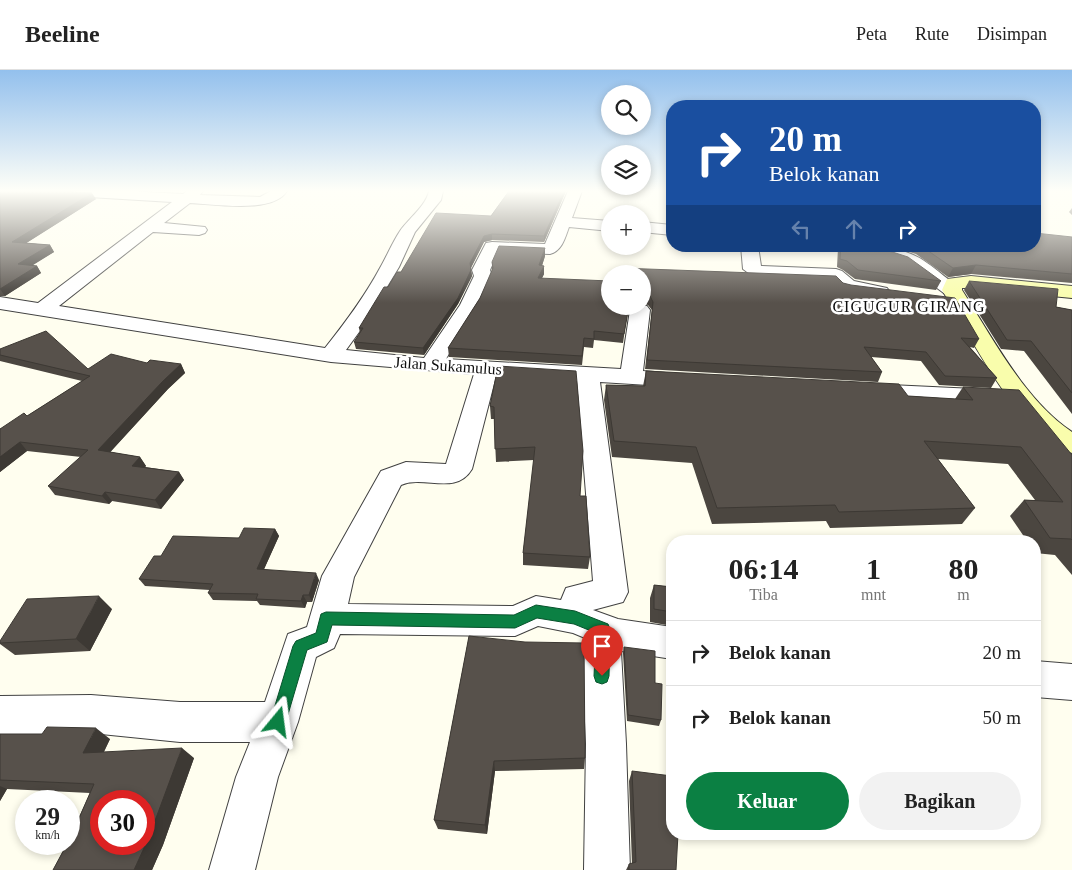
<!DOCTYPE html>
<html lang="id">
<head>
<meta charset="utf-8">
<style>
  body { margin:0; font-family:"Times New Roman",serif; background:#f2f2f2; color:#222; height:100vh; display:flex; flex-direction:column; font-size:19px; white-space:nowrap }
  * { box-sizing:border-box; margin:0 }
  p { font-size:16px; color:#767676 }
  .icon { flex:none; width:28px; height:28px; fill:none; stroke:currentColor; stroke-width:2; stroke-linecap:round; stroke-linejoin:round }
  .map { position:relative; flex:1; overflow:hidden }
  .sheet { position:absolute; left:666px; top:465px; width:375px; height:305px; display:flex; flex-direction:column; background:#fff; border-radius:20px; box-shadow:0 2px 8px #0003 }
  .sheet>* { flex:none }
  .top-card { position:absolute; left:666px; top:30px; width:375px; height:152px; border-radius:20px; box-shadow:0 2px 8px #0003; background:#1a4fa0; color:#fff; overflow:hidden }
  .fabs { position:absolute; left:601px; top:15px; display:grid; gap:10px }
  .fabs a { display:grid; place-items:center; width:50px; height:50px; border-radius:50%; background:#fff; box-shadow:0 2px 8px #0003; font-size:25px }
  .speed { position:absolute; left:15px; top:720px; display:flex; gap:10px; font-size:25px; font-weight:700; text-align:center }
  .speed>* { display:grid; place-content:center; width:65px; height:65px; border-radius:50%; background:#fff; box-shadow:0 2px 8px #0003; line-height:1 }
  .speed small { font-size:12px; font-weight:400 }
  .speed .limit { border:8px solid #d22; background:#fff; color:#111 }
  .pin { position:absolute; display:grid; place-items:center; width:42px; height:42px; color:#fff; margin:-51px -21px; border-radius:50% 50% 50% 0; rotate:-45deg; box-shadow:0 0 5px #0007 }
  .pin .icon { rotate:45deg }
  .me { position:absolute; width:55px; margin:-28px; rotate:16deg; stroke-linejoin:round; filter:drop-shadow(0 0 4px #0008) }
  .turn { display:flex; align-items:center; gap:18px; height:105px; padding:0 20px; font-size:22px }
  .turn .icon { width:65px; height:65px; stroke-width:2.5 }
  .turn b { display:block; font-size:35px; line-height:42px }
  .lanes { display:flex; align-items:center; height:48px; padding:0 20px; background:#0003; justify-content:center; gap:25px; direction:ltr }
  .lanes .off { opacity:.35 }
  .eta { display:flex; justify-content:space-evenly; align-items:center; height:85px; text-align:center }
  .eta b { font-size:30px; font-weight:600; line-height:35px }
  .cta { display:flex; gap:10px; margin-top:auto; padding:10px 20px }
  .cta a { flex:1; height:58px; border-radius:30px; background:#0b8043; color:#fff; font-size:20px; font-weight:600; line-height:58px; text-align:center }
  .cta a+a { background:#f2f2f2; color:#222 }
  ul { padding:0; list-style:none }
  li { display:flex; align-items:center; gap:15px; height:65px; padding:0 20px; border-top:1px solid #e0e0e0 }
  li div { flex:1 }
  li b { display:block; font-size:19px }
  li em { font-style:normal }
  header { display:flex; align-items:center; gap:30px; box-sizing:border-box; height:70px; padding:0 25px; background:#fff; border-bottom:1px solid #e0e0e0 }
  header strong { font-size:24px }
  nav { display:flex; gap:28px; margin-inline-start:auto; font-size:18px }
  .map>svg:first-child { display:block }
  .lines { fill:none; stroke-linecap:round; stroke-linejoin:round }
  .street-casing { stroke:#414141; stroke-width:2 }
  .secondary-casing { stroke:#303030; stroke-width:2 }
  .street { fill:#fff; fill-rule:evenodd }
  .secondary { fill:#f9fdac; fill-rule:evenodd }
  .wall { fill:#4b4640 }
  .shaded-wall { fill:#3d3934 }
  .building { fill:#57514b; stroke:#3d3934; fill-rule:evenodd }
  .route { fill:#0b8043; stroke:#07532c }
  .labels { text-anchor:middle; stroke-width:5; stroke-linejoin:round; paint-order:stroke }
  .far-quarter-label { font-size:16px; letter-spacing:1px; fill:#0e0e0e; stroke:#fff }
  .street-label { font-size:16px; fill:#0e0e0e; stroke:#fff }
</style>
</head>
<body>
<header>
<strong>Beeline</strong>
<nav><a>Peta</a><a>Rute</a><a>Disimpan</a></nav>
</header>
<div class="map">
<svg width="1072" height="800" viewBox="0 0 1072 800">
  <rect width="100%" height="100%" fill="#fffeef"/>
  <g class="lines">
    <defs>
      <path id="street" d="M49,121h78l56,3 4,-3h16l-3,4 60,2 11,-6h16c-14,23 -73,13 -97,12l-26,20 41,4 2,3 -2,3 -6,2 -46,-3 -94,74 266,42c20,-25 40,-52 55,-80 7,-12 12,-25 20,-37 9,-13 26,-25 29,-40h14l-2,9 -26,32 -16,35 -37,61 -16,22 78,8 36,-53 14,-29 -2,-6 14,-27 6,-1 53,2 23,-53h14l-10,27 38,3v10l-41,-4c-4,11 -7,24 -19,27l-52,-2 -8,18 2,6 -13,30 -13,18 -20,35 175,10 9,-59 3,-4h9v-1l5,1 3,4 -7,61 46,4 4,5 -4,5 -8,2 -81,-5 28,210 -5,10 -30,8 25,9 54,8v32l-51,-8 5,93 4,126h-46l2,-126 -3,-67 2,-39 -12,-5 -35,-7 -23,10 -175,-2 -6,14 -18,9 -18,65 -20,55 -23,93h-46l27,-93 14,-35h-70l-89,-9 -91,3v-40l91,-1 89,7h85l23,-68 19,-7 15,-51 59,-105 25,-9 40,2 28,-90 -143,-12 -331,-53v-12l38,6 134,-101 -116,-7 -5,-1zM496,306l81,5 16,200 -27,7 -5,12 -25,-4 -23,10 -165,-2 6,-27 47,-92c24,-10 55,11 71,-16z
        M642,152l30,3v10l-30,-3z
        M741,176h17l3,20 75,3 6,2 12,10 33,7 3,4 -3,4 -7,2 -39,-8 -10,-10 -80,-5 -8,-6z
        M873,176c16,0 40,6 54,17 11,7 20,17 32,23l3,4 -3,4 -7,2 -7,-2 -40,-30 -25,-8z
        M869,314l127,6 9,2 3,5 -3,5 -9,2 -127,-6 -8,-2 -4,-5 4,-5z
        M1035,591l37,3v36l-37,-3z"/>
      <path id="secondary" d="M971,206l101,10v12l-101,-10h-9v2c30,47 63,111 110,142v21c-52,-15 -102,-118 -130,-163l5,-11z"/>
    </defs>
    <!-- street casing -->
    <use href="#street" class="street-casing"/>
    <!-- secondary casing -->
    <use href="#secondary" class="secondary-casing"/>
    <!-- street -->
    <use href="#street" class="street"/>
    <!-- secondary -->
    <use href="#secondary" class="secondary"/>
  </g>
  <!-- wall -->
  <path class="wall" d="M0,121l96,8 -70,44 24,2 4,7 -22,13 5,1 4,7 -36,23h-5z
    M509,121h57l-22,51 -52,-2 -8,2 -13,26 1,8 -14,28 -34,51 -68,-6 -2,-7 6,-9 -1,-5 29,-41 13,-15 90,-56z
    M1072,138v7l-3,-3z
    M1072,167v46l-101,-9 -23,3 -32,-23 -25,-8h144z
    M820,176h61l2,3 58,32 -5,9 -81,-11 -12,-9 -6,-3 1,-19z
    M545,186l-3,10 2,8 -2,4 68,28h21l-3,3 -5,34 -29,-3 -1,8 -9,-1 -2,18 -133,-8 -1,-9 32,-50 12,-27v-9z
    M620,198l223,15 136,56 -5,9 -4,-1 27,31 -6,10 -52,-3 -18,-24 -50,-4 11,15 -4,10 -233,-13 7,-59 -4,-5 -6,-2v-29h-23z
    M969,211l87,26 16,3v104l-48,-63 -23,-2 -37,-59z
    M0,279l88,20 59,-6 34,1 4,9 -17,16 -58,63 30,5 6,9 -1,1 34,5 5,8 -23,29 -49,-8 -3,3 -54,-9 -7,-9 33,-29 -54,-6 -27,21v-43l27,-13 55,-35 -82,-20z
    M498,296l82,130 10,61 -2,12 -65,-4v-12l11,-93 -38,2 -2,-43h-3l-1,-13z
    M646,301l262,25 47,3 8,-12 109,68v120l-17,-20 -20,-2v-12h-8l-17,-25 14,-16h11l-27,-36 -70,-5 37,49 -13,16 -132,4 -4,-7 -114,3 -20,-61 -80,-6 -8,-57 2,-15 37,1z
    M275,459l4,7 -15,33 55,11 -7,22h-5l-2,6 -45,-3 -3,-4 -44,-1 -5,-7 2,-3 -65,-4 -6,-7 22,-23z
    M654,515l18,2v39l-22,-4v-24z
    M112,539l-22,42 -75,4 -15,-11v-1z
    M469,566l116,122 -1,11 -89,2 -8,63 -49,-5 -4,-9z
    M624,577l31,36 6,37 -2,6 -32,-5 -4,-68z
    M0,664l110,5 -6,13 90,6 -31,87 -11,25h-99l14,-26 23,-51 -83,-4 -7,12z
    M632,701l44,99h-50l3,-6h3l-3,-83z"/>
  <!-- shaded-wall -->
  <path class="shaded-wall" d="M564,121h2l-22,51v-6z
    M92,123l4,6 -79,50 -5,-7z
    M492,164v6l-8,2 -14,27v-6l14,-27z
    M50,175l4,7 -32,20 -4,-8z
    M545,178v8l-6,18v-9z
    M976,195l-5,9 -23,3 5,-9z
    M37,196l4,7 -36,23 -5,-7z
    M544,196v8l-6,12v-8z
    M471,200l1,6 -14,28 -34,51 -1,-7z
    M181,294l4,9 -17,16 -64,70 -6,-9 65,-69z
    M20,372l7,9 -27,21v-15z
    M140,387l6,9 -8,8 -6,-8z
    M179,402l5,8 -23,29 -6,-9z
    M105,422l7,9 -3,3 -7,-8z
    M275,459l4,7 -18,40 -4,-7z
    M316,503l3,7 -7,22 -3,-7z
    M303,525l4,7 -2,6 -4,-7z
    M99,526l13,13 -22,42 -14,-12z
    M96,658l14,11 -12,24 -15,-10z
    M182,678l12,10 -31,87 -11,25h-18z
    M494,691l1,10 -8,63 -2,-9z
    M0,716l7,3 -7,12z"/>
  <!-- building -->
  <path class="building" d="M0,121h64l28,2 -80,49 38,3 -32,19 19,2 -37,23z
    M509,121h55l-20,45 -52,-2 -8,2 -14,27 1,7 -13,28 -35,50 -69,-6 9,-14h-4l25,-41h4l9,-15h4l35,-59 55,3z
    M1035,163l37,4v37l-96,-9 -23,3 -32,-22h114z
    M499,176l46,2 -6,17 5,1 -6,12 72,3v25h19l-5,28 -30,-3v8l-10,-1 -2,18 -134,-8 32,-50 13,-30 -1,-6z
    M841,176h40l2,3 25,8 33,24 -83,-11 -11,-9 -7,-2z
    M620,198l216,8 7,7 8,2 104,13 24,41 -18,-1 36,40 -52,-2 -19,-24 -62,-5 18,25 -235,-12 6,-58 -3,-6 -8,-1v-21h-22z
    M969,211l89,8 -2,18 16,3v83l-41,-52 -24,-1z
    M46,261l42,38 23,-15 36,9 3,-3 31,4 -18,17 -65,69 42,7 -8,9 47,6 -24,28 -50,-8 -3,4 -54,-10 40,-36 -68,-8 -20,15v-28l24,-16 3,3 63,-40 -90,-21v-6z
    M498,296l78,5 7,80 -3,45h6l4,61 -67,-4 12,-106 -40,2 -1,-42 -4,-1z
    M646,301l253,13 9,12 65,4 -10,-13 56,3 53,65v85l-1,-1 -21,-1 -26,-38 39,2 -42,-55 -97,-6 51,67 -136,4 -4,-7 -118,3 -21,-61 -82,-6 -8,-56 39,1z
    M244,458l31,1 -18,40 59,4 -7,22h-6l-2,6 -45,-2 2,-5 -50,-1 5,-9 -74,-5 15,-23h7l12,-20 66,2z
    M654,515l18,2v25l-18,-3z
    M99,526l-23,43 -76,4v-2l27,-42z
    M469,566l56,6 59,1 1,115 -91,3 -9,64 -51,-5z
    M624,577l31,4v32l7,1 -1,36 -33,-5z
    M47,657l49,1 -13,25 99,-5 -33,89 -15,33h-81l14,-26h2v-3l25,-57 -94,-4v-46h42zM101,731h43v43h-43z
    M632,701l40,5v58h6l-2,36h-47v-6l7,-2z"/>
  <!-- sky -->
  <linearGradient id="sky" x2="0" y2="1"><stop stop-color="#93c0ed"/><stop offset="0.52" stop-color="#fffff8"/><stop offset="1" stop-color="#fffff8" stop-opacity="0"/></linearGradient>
  <rect width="1072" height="233" fill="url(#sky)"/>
  <!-- route -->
  <path class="route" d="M536,535l39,6 33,13 2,5 -1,47 -2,6 -5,2 -6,-2 -2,-6 2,-43 -22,-9 -37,-6 -22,10 -183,-3 -5,17 -20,8 -23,78 -6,3 -6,-3 -2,-6 23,-76 3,-5 20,-8 5,-19 5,-2 188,3z"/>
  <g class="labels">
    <!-- far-quarter labels -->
    <g class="far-quarter-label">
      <text x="909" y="242">CIGUGUR GIRANG</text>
    </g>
    <!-- street labels -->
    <g class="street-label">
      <text transform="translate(448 295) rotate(4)" y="6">Jalan Sukamulus</text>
    </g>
  </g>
</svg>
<div class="fabs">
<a><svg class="icon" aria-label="search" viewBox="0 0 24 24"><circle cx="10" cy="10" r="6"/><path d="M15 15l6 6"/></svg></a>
<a><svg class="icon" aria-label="layers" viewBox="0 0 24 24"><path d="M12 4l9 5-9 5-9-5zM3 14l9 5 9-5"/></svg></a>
<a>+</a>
<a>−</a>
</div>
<div class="speed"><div>29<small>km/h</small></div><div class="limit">30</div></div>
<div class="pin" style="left:602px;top:606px;background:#d93025"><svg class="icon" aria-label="arrive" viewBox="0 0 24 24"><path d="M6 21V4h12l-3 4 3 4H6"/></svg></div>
<svg class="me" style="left:278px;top:652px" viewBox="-20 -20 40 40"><path d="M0-17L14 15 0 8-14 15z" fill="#0b8043" stroke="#fff" stroke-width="4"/></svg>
<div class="top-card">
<div class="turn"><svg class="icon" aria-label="right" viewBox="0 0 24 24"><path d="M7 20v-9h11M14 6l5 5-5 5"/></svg><div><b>20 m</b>Belok kanan</div></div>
<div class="lanes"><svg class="icon off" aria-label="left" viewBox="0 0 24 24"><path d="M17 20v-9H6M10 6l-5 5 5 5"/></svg><svg class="icon off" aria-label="ahead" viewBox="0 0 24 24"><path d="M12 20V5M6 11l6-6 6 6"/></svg><svg class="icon" aria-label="right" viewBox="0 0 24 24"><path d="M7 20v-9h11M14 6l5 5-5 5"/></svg></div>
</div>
<section class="sheet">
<div class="eta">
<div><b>06:14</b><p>Tiba</p></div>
<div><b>1</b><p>mnt</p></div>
<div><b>80</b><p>m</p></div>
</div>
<ul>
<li><svg class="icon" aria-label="right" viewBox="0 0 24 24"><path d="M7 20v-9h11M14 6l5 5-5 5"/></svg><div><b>Belok kanan</b></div><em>20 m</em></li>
<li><svg class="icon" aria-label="right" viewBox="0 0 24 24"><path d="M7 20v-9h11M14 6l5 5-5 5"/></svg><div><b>Belok kanan</b></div><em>50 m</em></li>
</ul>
<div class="cta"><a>Keluar</a><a>Bagikan</a></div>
</section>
</div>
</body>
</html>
